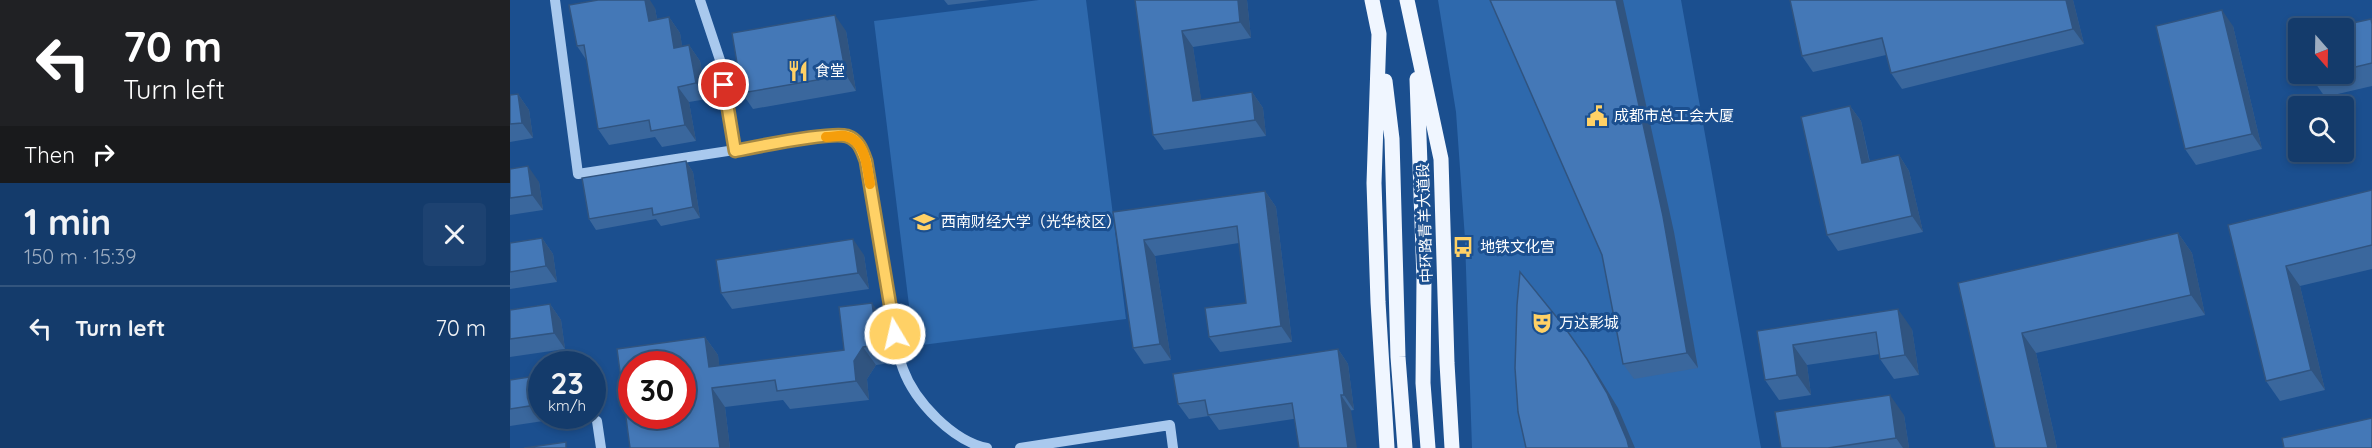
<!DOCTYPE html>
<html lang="en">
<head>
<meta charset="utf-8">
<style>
  body { margin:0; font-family:Quicksand,"Noto Sans SC",sans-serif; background:#1d4271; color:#f1f3f6; height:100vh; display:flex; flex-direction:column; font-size:22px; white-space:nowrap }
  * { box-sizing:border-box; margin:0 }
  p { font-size:20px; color:#9dadc1 }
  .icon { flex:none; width:33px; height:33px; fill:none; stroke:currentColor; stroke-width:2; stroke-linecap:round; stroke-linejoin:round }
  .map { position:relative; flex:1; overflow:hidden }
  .details { display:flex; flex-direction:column; background:#143b6b; width:510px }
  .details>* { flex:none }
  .banner { background:#202124; color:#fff; overflow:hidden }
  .needle { width:39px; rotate:160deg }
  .controls { position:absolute; left:1778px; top:18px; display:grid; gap:12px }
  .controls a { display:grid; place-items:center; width:66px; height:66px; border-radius:6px; background:#143b6b; box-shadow:0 3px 9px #0003,0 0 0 2px #33557e; font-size:30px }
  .speed { position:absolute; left:18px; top:351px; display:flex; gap:12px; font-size:30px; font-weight:700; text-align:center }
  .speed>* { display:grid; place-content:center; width:78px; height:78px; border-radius:50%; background:#143b6b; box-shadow:0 3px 9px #0003,0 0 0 2px #33557e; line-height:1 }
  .speed small { font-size:15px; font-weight:400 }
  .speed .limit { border:9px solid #d22; background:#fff; color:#111 }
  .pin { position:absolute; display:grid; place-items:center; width:51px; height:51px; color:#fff; margin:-26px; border:3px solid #fff; border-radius:50%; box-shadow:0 2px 6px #0007 }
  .me { position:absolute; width:66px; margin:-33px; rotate:351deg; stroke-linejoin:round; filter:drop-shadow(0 0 4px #0008) }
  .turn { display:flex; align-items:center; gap:21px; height:126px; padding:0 24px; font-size:27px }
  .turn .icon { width:78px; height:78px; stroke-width:2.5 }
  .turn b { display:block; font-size:42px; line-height:51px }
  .then { display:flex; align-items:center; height:57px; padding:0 24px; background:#0003; gap:12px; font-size:22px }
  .round { display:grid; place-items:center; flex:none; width:63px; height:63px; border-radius:6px; background:#1d4271 }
  .headline { display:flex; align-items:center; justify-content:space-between; height:102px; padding:0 24px }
  h1 { font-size:36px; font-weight:800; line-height:45px }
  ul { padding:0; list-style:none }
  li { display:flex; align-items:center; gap:18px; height:84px; padding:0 24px; border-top:2px solid #33557e }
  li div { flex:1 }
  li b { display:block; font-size:22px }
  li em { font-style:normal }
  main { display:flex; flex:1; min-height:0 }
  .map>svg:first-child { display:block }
  .green { fill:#2e69ad }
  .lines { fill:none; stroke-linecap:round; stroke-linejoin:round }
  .minor { stroke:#a9c9ee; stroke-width:10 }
  .major { stroke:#f0f6ff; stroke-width:15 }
  .wall { fill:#3a679d }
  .shaded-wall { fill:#305480 }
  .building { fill:#4478b7; stroke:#305480; stroke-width:1.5; fill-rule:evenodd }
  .route-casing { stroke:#a68842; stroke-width:15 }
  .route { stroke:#ffd166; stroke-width:10 }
  .slow { stroke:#f59e0b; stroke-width:10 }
  .labels { text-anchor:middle; stroke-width:6; stroke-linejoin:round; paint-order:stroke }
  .poi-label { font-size:15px; fill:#fff; stroke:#1b4f8f; text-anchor:start }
  .street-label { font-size:15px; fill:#fff; stroke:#1b4f8f }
</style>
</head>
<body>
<main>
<section class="details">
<div class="banner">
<div class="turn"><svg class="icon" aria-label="left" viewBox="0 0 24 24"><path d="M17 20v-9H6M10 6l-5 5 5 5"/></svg><div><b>70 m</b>Turn left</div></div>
<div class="then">Then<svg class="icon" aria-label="right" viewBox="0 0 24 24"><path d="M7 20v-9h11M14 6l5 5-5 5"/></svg></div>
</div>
<div class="headline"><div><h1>1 min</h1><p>150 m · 15:39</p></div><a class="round"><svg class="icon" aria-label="close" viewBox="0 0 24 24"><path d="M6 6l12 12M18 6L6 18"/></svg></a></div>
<ul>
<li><svg class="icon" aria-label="left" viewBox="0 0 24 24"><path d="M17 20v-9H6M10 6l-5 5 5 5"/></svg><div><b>Turn left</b></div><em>70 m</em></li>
</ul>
</section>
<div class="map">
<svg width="1862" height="448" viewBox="0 0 1862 448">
  <rect width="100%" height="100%" fill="#1b4f8f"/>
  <!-- green -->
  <path class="green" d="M529,0h47l40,319 -212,27 -40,-325z
    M928,0h243l80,448h-289l-7,-209 -9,-127z"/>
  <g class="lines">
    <!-- minor -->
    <path class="minor" d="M45,0l23,174 241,-37c27,-1 36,-4 47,24 7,44 15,88 22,132 4,25 6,52 15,76 12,33 50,72 84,79
      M190,0l21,63 14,88
      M87,421l4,27
      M510,448l150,-23 3,23"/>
    <!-- major -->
    <path class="major" d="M862,0l7,34 -5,149 4,119 9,146
      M897,0l34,159 6,204 5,85
      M907,79l7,201 -1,103 5,65
      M875,81l7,58 6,218 7,91"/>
  </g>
  <!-- wall -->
  <path class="wall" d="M434,0h46l-42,5z
    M625,0h112l4,38 -58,9 8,53 51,-8 11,16 3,28 -102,14 -11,-15z
    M1280,0h283l11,44 -182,45 -11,-16 -5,-18 -73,17 -11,-16z
    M145,8l2,11 12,-2 11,16 2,13 7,-1 11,16 7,38 -18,3 7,39 -34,6 -7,-10 -46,8 -11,-16 -11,-68 -10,-15z
    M1862,20v66l-47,11 -14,-20 -1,-3h33v-46z
    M1723,26l29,123 -66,16 -11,-16z
    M336,31l10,60 -103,18 -11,-16z
    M8,94l11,16 4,28 -23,4v-47z
    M1340,106l11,15 9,41 29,-7 10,16 14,61 -85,19 -11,-16z
    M176,161l7,11 7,46 -39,8 -5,-7 -60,11 -7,-11z
    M0,169l29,13 4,28 -33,5z
    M1862,190v79l-72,17 25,104 -45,11 -14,-20 -38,-156z
    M755,191l11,16 16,135 -72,10 -11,-15 37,-34 -7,-60 -84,13 16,104 -27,4 -11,-16 -20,-136z
    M1164,232l24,136 -64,11 -11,-15 -21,-109z
    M1668,233l14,20 13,62 -169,38 21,95h-62l-37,-165z
    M32,238l11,16 4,28 -47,7v-46z
    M354,255l5,34 -137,20 -11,-16z
    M40,304l11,16 4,29 -55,8v-47z
    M375,321l6,42 -15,2 -9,14 2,21 -79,9 -7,-9 -58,7 5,41h-100l75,-111 13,18 1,11 125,-16z
    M1402,329l7,46 -25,4 -14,-20v-5l-73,11 4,30 -32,5 -14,-20 -8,-49z
    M828,349l10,15 6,46 -135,20 -10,-14 -20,3 -11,-15z
    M32,375v41h28v1l-60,9v-46z
    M1394,415l5,33h-128z"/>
  <!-- shaded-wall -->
  <path class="shaded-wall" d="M135,0h5l5,8 5,28 -11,-15z
    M728,0h9l4,38 -11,-16z
    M1106,0h7l51,232 24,136 -11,-15z
    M1556,0h7l11,44 -11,-15z
    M1712,10l11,16 29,123 -10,-15z
    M325,15l11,16 10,60 -10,-16z
    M159,17l11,16 5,31 -11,-16z
    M672,31l11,16 11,70 -11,-16z
    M179,45l11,16 7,38 -11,-16z
    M168,87l11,15 7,39 -11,-16z
    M742,92l11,16 3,28 -11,-16z
    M8,94l11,16 4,28 -11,-15z
    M1340,106l11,15 12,58 -11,-16z
    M1389,155l10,16 14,61 -11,-16z
    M176,161l7,11 7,46 -7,-11z
    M18,166l11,16 4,28 -11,-15z
    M755,191l11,16 16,135 -11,-16z
    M1668,233l14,20 13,62 -14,-20z
    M32,238l11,16 4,28 -11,-16z
    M343,239l11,16 5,34 -11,-16z
    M634,240l11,16 16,104 -11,-16z
    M1776,266l14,20 25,104 -14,-20z
    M362,303l13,18 6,42 -13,-18z
    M40,304l11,16 4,29 -11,-16z
    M1388,309l14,20 7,46 -14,-20z
    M1053,325l35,50 20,33 17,40h-6z
    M1512,333l14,20 21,95h-9z
    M195,337l13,18 4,31 -13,-19z
    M1283,345l14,20 4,30 -14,-20z
    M353,347l13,18 -9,14 2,21 -13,-19 -2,-20z
    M828,349l10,15 6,46 -10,-15z
    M202,388l13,19 5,41h-10z
    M831,395l10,15 6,38h-9z
    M1380,395l14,20 5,33h-6l-7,-10z"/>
  <!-- building -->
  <path class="building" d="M88,0h47l4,21 20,-4 5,31 15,-3 7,38 -18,4 7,38 -34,6 -2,-11 -51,9 -14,-84 -7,1 -8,-41z
    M625,0h103l2,22 -58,9 11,70 59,-9 3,28 -102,15z
    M980,0h126l47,216 24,137 -64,11 -21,-109z
    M1280,0h276l7,29 -182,44 -9,-35 -80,18z
    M1712,10l30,124 -67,15 -29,-123z
    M325,15l11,60 -104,18 -10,-60z
    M1861,19l1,5v39l-29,7v-42h-13z
    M1800,74h16l-15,3z
    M8,94l4,29 -12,1v-29z
    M1340,106l12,57 37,-8 13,61 -85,19 -26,-118z
    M176,161l7,46 -40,8 -1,-7 -63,11 -7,-41z
    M18,166l4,29 -22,3v-29z
    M1862,190v55l-86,21 25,104 -45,11 -38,-156z
    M755,191l16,135 -72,11 -4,-29 41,-5 -9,-77 -93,14 16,104 -27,4 -20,-136z
    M1668,233l13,62 -169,38 26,115h-53l-37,-165z
    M32,238l4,28 -36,6v-29z
    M343,239l5,34 -137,20 -5,-33z
    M1010,272l43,53 24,34 20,34 20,47 2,8h-103l-8,-36 -3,-44 2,-63z
    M362,303l6,42 -15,2 -9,14 2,20 -79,10 -2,-11 -63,8 8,60h-90l-13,-99 88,-12 4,30 135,-17 -5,-43zM122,364h50v52h-50z
    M40,304l4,29 -44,6v-29z
    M1388,309l7,46 -25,4 -4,-27 -83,13 4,30 -32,5 -8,-49z
    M828,349l6,46h-3l7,53h-49l-7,-45 -84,12 -3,-15 -27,4 -5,-30z
    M32,375v29l-32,5v-29z
    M1380,395l6,43 -68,10h-47l-6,-36z
    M1862,418v30h-88l-2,-10z
    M56,442v6h-42z"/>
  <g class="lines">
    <defs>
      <path id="route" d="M214,85l11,66c20,-4 96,-20 112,-15 12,4 15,14 19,25l29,173"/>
    </defs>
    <!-- route casing -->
    <use href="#route" class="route-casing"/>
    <!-- route -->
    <use href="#route" class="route"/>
    <!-- slow -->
    <path class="slow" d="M316,137c6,0 14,-2 19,-1 21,4 22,32 25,48"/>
  </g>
  <!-- icons -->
  <defs>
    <symbol id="restaurant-bare" viewBox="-9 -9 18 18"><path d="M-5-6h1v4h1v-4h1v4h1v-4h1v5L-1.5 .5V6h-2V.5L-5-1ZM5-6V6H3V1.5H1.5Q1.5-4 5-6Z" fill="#ffd166" stroke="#1b4f8f" stroke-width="2.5" paint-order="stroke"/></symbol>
    <symbol id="civic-bare" viewBox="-9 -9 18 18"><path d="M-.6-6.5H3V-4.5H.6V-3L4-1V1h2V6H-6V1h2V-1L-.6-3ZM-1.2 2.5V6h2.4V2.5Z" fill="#ffd166" stroke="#1b4f8f" stroke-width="2.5" paint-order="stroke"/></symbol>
    <symbol id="university-bare" viewBox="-9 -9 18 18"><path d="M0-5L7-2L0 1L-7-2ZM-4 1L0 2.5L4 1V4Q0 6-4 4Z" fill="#ffd166" stroke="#1b4f8f" stroke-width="2.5" paint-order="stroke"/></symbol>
    <symbol id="bus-bare" viewBox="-9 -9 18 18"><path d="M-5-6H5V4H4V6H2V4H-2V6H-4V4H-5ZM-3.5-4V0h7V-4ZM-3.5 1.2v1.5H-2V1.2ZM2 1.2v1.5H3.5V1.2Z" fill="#ffd166" stroke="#1b4f8f" stroke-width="2.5" paint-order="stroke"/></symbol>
    <symbol id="theatre-bare" viewBox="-9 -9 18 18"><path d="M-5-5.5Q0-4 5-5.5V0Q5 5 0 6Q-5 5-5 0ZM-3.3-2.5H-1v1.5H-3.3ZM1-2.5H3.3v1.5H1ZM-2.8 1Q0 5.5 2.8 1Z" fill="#ffd166" stroke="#1b4f8f" stroke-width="2.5" paint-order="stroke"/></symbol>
  </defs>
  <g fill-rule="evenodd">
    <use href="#restaurant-bare" x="273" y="56" width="30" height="30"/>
    <use href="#civic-bare" x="1072" y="101" width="30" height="30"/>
    <use href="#university-bare" x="399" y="207" width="30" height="30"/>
    <use href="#bus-bare" x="938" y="232" width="30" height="30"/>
    <use href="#theatre-bare" x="1017" y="308" width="30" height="30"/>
  </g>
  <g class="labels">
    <!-- poi labels -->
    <g class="poi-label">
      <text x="305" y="76">食堂</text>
      <text x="1104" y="121">成都市总工会大厦</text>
      <text x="431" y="227">西南财经大学（光华校区）</text>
      <text x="970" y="252">地铁文化宫</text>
      <text x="1049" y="328">万达影城</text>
    </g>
    <!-- street labels -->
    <g class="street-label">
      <text transform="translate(915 223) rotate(-92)" y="5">中环路青羊大道段</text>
    </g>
  </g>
</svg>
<div class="controls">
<a><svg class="needle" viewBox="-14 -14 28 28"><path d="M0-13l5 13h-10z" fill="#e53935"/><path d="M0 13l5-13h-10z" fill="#9dadc1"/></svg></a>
<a><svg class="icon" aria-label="search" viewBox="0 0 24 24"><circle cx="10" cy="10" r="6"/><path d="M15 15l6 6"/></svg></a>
</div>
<div class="speed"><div>23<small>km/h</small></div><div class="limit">30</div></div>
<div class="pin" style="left:214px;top:85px;background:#d93025"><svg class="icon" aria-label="arrive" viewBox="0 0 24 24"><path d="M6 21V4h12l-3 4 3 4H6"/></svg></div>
<svg class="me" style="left:385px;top:334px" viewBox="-20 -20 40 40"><circle r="17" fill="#ffd166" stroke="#fff" stroke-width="3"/><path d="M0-11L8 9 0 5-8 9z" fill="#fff"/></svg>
</div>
</main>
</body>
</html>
